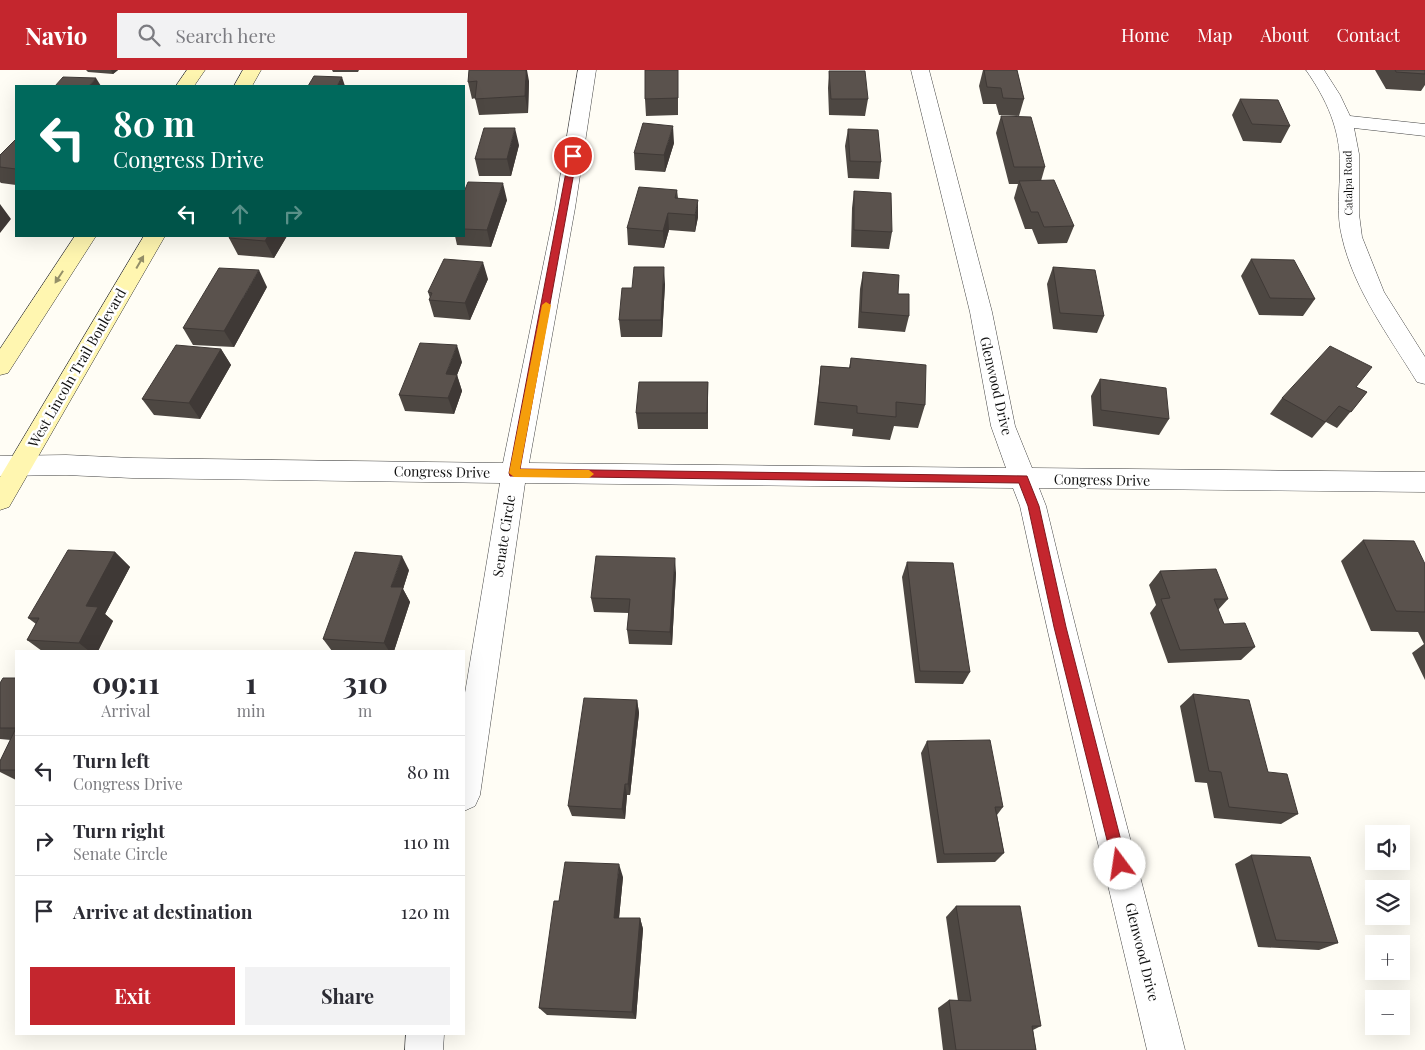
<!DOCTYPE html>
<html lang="en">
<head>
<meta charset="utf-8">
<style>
  body { margin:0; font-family:"Playfair Display",serif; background:#f2f2f3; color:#2b2b33; height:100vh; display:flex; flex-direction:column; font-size:19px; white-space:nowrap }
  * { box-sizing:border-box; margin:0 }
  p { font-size:16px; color:#7c7c81 }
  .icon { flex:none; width:28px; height:28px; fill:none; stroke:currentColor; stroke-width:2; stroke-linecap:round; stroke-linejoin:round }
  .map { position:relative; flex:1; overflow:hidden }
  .panel { position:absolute; left:15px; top:580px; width:450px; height:385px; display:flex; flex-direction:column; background:#fff; border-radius:0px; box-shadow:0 5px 20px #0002 }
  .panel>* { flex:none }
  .hud { position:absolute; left:15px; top:15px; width:450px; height:152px; border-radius:0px; box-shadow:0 5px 20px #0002; background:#00695c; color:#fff; overflow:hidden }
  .fabs { position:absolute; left:1365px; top:755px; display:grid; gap:10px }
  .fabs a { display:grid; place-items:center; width:45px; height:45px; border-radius:0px; background:#fff; box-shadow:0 5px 20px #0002; font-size:25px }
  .pin { position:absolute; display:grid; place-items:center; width:42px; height:42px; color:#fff; margin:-21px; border:2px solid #fff; border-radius:50%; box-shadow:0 1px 5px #0007 }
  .me { position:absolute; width:55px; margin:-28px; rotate:346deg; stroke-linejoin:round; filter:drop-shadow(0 0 4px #0008) }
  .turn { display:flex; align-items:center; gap:18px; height:105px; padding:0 15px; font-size:22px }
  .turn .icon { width:65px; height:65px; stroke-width:2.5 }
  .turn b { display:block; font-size:35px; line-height:42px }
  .lanes { display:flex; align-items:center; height:48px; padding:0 15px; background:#0003; justify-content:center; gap:25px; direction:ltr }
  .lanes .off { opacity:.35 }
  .eta { display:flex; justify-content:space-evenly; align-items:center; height:85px; text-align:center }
  .eta b { font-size:30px; font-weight:700; line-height:35px }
  .cta { display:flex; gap:10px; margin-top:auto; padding:10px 15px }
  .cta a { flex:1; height:58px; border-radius:0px; background:#c4262e; color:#fff; font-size:20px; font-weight:700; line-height:58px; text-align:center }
  .cta a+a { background:#f2f2f3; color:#2b2b33 }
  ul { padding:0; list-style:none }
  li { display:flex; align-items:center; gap:15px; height:70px; padding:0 15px; border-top:1px solid #e1e1e2 }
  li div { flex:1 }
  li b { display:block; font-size:19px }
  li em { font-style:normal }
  header { display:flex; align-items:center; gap:30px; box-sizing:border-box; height:70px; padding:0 25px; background:#c4262e; color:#fff }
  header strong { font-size:24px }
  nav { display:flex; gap:28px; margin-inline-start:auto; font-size:18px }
  .search { width:350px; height:45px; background:#f2f2f3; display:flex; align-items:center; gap:12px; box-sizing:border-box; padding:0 18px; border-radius:0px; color:#7c7c81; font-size:19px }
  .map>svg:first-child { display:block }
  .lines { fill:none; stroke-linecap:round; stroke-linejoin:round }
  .street-casing { stroke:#444; stroke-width:1 }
  .secondary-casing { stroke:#333; stroke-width:1 }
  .street { fill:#fff; fill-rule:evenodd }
  .secondary { fill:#fff6b0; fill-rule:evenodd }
  .wall { fill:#4d4742 }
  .shaded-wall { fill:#3f3936 }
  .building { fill:#5a524d; stroke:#3f3936 }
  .oneway { fill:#948f68 }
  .route { fill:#c4262e; stroke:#7f191e }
  .slow { fill:#f59e0b }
  .labels { text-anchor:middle; stroke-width:5; stroke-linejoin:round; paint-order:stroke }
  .far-street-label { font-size:11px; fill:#111; stroke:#fff }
  .street-label { font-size:14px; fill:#111; stroke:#fff }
</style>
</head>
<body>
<header>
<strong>Navio</strong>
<div class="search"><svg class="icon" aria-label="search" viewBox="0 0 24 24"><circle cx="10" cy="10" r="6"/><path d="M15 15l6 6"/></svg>Search here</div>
<nav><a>Home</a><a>Map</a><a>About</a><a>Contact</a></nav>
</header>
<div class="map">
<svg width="1425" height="980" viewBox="0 0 1425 980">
  <rect width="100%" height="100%" fill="#fffdf5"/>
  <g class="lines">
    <defs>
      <path id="street" d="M578,0h18l-21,138 -46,255 477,5 -15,-42 -21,-114 -59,-242h18l63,242 23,114 17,42 393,4v20l-386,-4 7,18c43,182 93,363 139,544h-38c-42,-181 -88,-362 -127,-544l-7,-18 -488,-5 -45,312 -5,11 -11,5v-112l36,-216 -368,-5 -66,-3 -66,1v-20l66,-1 66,3 371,5 52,-255z
        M1306,0h18l16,25 10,21 75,8v12l-71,-8 5,26v60l3,23 22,55 41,65v27l-8,-2c-28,-46 -63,-92 -75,-145 -6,-23 -2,-48 -2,-72 0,-36 -13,-65 -34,-95z
        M406,964h38l-1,16h-38z"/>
      <path id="secondary" d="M187,0h18l-11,16h-18z
        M243,0h18l-9,16h-18z
        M75,166h21l-88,137 -8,2v-26z
        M144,166h21l-156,271 -9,3v-33z"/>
    </defs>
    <!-- street casing -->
    <use href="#street" class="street-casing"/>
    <!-- secondary casing -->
    <use href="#secondary" class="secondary-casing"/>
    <!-- street -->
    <use href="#street" class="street"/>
    <!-- secondary -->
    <use href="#secondary" class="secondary"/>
  </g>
  <!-- wall -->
  <path class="wall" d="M86,0h32l-5,4 -25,-2z
    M332,0h27l-1,2h-25z
    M469,0l60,11 -1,32 -49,2 -4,-17 -3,1 -4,-17z
    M678,0v45l-32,1 -1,-17z
    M983,0h34l7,29 -5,17 -20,-1 -3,-11h-13l-4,-18z
    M1375,0h50v15l-4,6 -35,-2z
    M829,1l39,28 -3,17 -36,-1 -1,-27z
    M1240,29l50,27 -9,17 -38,-2 -11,-26z
    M1001,46l44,51 -4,14 33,45 -7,17 -29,1 -6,-15h-7l-11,-31 4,-14h-9l-13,-51z
    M848,59l33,33 -2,17 -31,-1 -3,-32z
    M16,69v46l-15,-2 -1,-1v-27z
    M674,73l-9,29 -30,-2 -1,-17z
    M519,75l-8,31h-32l-4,-17z
    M677,120l1,8 20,19 -3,15 -26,-2 -5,18 -36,-3 -1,-17z
    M854,121l38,41 -3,17 -38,-2 1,-39z
    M464,122l43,8 -16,47 -34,-2 -2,-9h9z
    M230,166h57l-13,22 -36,-3 -9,-17z
    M1251,189l64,40 -12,17 -44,-1 -18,-39z
    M1053,197l51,49 -7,17 -44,-4 -6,-45z
    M863,202l35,22 11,22 -4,16 -47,-4 2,-39z
    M488,209l-18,41 -36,-3 -5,-17 1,-2 -2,-6z
    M665,214l-3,53h-41l-2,-17 13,-32z
    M267,217l-33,60 -41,-2 -10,-17z
    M221,279l10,16 -31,54 -46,-4 -12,-16z
    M851,288l74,47 -7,23 -24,-2 -4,14 -38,-4 1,-7 -39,-4 7,-59 28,2z
    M462,292l-5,13 5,16 -8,23 -49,-3 -6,-16z
    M1100,309l69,40 -10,16 -66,-9 -2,-30z
    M708,312v47h-70l-2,-16z
    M1356,317l11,5 -30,36 -11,-6 -14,16 -42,-24 12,-16z
    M1363,470l62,24v116l-13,-27 12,-9 -6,-12 -47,-1 -30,-70z
    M115,482l15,15 -25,47 8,7 -15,30h-56l-15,-11 9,-16 -8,-6z
    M907,492l63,110 -7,12 -48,-1 -13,-106z
    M409,500l-6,19 7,13 -16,49h-62l-9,-12z
    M1160,501l68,28 -10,11 6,14 31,23 -14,13 -73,3 -18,-50 6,-8 -7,-20z
    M676,503l-4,72 -43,-1 -2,-14 2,-17 -35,-1 -3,-14z
    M16,608v102l-16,-8v-11l11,-21 -11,-1v-56z
    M1193,624l75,78 30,42 -17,10 -67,-6 -7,-35 -12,-1 -15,-76z
    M637,630l2,13 -9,82h-3l-2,24 -53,-3 -4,-10z
    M927,671l76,66 -6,8 7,38 -9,9 -58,1 -16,-110z
    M1251,785l87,88 -19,7 -61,-3 -23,-83z
    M623,807l-4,41h21l3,11 -7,90 -89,-4 -8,-7 20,-107z
    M956,836l85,120 -8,4 3,20h-93l-5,-42 11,-8 9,1 -12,-84z"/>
  <!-- shaded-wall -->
  <path class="shaded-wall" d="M111,0h7l-5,4z
    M526,0h1l2,11 -1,32 -3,-17z
    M342,7l3,9h-8z
    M96,8l5,8h-12z
    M673,56l1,17 -9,29 -1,-17z
    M515,58l4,17 -8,31 -4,-17z
    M503,113l4,17 -16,47 -4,-17z
    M698,130v17l-3,15v-17z
    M0,134l11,15 -11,14z
    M668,143l1,17 -5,18 -1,-17z
    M268,166h19l-13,22 -9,-17z
    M483,192l5,17 -18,41 -5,-17z
    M664,197l1,17 -3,53 -1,-17z
    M259,200l8,17 -33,60 -10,-16z
    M457,275l5,17 -5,13 5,16 -8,23 -6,-16 -2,-24z
    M221,279l10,16 -31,54 -11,-16z
    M115,482l15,15 -25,47 8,7 -15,30h-9l-10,-8 7,-37z
    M402,486l7,14 -6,19 7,13 -16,49h-5l-5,-8 7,-56z
    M675,488l1,15 -4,72 -2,-13z
    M637,630l2,13 -9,82 -2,-11z
    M625,714l2,11 -2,24 -3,-10z
    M619,794l4,13 -5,51 -4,-10z
    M640,848l3,11 -7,90 -4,-7z"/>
  <!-- building -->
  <path class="building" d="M469,0h57l-1,26 -50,3 2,-18 -9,1z
    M645,0h33v28l-33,1z
    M984,0h33l7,29 -21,-1 -2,-10 -14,-1z
    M1395,0h30v4l-29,-2z
    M829,1h36l3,28h-37z
    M314,6l28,1 -5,9h-29z
    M63,7l33,1 -7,8h-34z
    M1240,29l38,1 12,26 -38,-2z
    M1001,46l30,1 14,50h-31z
    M643,53l30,3 -9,29 -30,-2z
    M484,58h31l-8,31h-32z
    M848,59l30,1 3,32 -31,-1z
    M16,69v30l-16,-2v-12z
    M1054,110l20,46 -30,1 -6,-15h-7l-12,-31z
    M468,112l35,1 -16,47 -23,-1v-37z
    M639,117l38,3 -2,8 23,2 -3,15 -27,-2 -5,18 -36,-3z
    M854,121l37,2 1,39 -38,-2z
    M230,166h38l-3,5 -36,-3z
    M444,189l39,3 -18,41 -36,-3 3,-7 -4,-1z
    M1251,189l43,1 21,39 -45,-1z
    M634,197h30l-3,53h-42l3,-32h10z
    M1053,197l42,3 9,46 -44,-3z
    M219,198l40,2 -35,61 -41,-3z
    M863,202l36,3 -1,19h11v22l-48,-4z
    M420,273l37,2 -11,29 11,1 -9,23 -49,-3z
    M176,275l45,4 -32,54 -47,-4z
    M1330,276l42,21 -16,20 11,5 -16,20 -12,-6 -14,16 -43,-24z
    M851,288l75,7 -1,40 -29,-3v15l-39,-4v-7l-39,-4 3,-36 29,2z
    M1100,309l66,9 3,31 -68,-9z
    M639,312h69l-1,31h-71z
    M1363,470l51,1 11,23v48l-29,-1z
    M68,480l47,2 -29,54 12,1 -19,36 -52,-3 12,-22h-11z
    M355,482l47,4 -11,31h12l-19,56 -61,-4z
    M596,486l79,2 -5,74 -43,-2 3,-31 -39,-1z
    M907,492l46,1 17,109 -50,-1z
    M1216,499l12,30h-14l10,25 21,-1 10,24 -75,3 -19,-51 9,-1 -10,-27z
    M3,608h13v50h-16v-45z
    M1193,624l56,6 19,72 19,2 11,40 -69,-7 -8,-35 -12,-1z
    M584,628l53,2 -9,84h-3l-3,25 -54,-3z
    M16,658v42h-16v-9z
    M990,670l13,67h-8l9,46 -60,1 -17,-113z
    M1251,785l59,2 28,86 -62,-3z
    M565,792l54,2 -5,54h26l-8,94 -93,-4 15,-107h5z
    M956,836h64l21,120h-9l4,24h-80l-7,-50 22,1z"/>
  <!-- one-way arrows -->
  <defs><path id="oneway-solid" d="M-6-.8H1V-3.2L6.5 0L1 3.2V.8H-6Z" transform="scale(1.25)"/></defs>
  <g class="oneway">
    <use href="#oneway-solid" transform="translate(140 192) rotate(-60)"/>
    <use href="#oneway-solid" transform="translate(59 207) rotate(123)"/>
  </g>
  <!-- route -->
  <path class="route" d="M573,84l4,2 -57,313 507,7 12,30 27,121 61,237 -2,5 -5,2 -5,-2 -2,-5 -59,-237 -26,-121 -9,-23 -509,-7 -1,-3 60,-317z"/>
  <!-- slow -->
  <path class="slow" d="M546,232l5,3 -31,164 69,1 5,4 -5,4 -75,-1 -5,-4 33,-168z"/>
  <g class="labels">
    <!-- far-street labels -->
    <g class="far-street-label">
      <text transform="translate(1348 113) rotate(-91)" y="4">Catalpa Road</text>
    </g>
    <!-- street labels -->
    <g class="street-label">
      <text transform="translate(77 298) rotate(-60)" y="5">West Lincoln Trail Boulevard</text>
      <text transform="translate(996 316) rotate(77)" y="5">Glenwood Drive</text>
      <text transform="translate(442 402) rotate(1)" y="5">Congress Drive</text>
      <text transform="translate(1102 410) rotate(1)" y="5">Congress Drive</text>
      <text transform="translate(504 466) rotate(-81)" y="5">Senate Circle</text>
      <text transform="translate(1142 882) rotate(76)" y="5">Glenwood Drive</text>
    </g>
  </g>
</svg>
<div class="fabs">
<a><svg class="icon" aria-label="sound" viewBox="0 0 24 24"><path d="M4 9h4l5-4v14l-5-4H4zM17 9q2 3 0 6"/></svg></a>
<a><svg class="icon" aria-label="layers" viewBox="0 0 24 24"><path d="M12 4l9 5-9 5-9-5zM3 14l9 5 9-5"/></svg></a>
<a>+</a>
<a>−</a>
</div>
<div class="pin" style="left:573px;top:86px;background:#d93025"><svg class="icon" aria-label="arrive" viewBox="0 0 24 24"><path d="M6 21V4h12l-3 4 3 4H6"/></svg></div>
<svg class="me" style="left:1120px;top:794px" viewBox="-20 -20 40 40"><circle r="19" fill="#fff"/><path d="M0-13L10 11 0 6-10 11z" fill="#c4262e"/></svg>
<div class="hud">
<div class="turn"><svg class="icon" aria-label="left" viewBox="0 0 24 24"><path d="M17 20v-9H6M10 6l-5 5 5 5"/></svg><div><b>80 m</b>Congress Drive</div></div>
<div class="lanes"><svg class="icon" aria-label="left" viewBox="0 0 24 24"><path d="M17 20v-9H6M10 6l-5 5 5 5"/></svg><svg class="icon off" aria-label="ahead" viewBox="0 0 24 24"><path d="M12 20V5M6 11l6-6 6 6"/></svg><svg class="icon off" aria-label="right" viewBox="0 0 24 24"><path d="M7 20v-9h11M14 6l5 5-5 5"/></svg></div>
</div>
<section class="panel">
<div class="eta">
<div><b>09:11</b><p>Arrival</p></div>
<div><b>1</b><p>min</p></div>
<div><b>310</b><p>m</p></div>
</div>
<ul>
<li><svg class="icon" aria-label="left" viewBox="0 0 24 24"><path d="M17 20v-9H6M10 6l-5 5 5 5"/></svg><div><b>Turn left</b><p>Congress Drive</p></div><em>80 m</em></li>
<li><svg class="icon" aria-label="right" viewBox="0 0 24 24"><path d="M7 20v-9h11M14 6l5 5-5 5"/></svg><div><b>Turn right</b><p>Senate Circle</p></div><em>110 m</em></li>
<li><svg class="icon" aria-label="arrive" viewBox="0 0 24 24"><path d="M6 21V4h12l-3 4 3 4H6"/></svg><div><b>Arrive at destination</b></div><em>120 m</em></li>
</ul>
<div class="cta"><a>Exit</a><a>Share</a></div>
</section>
</div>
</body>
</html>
